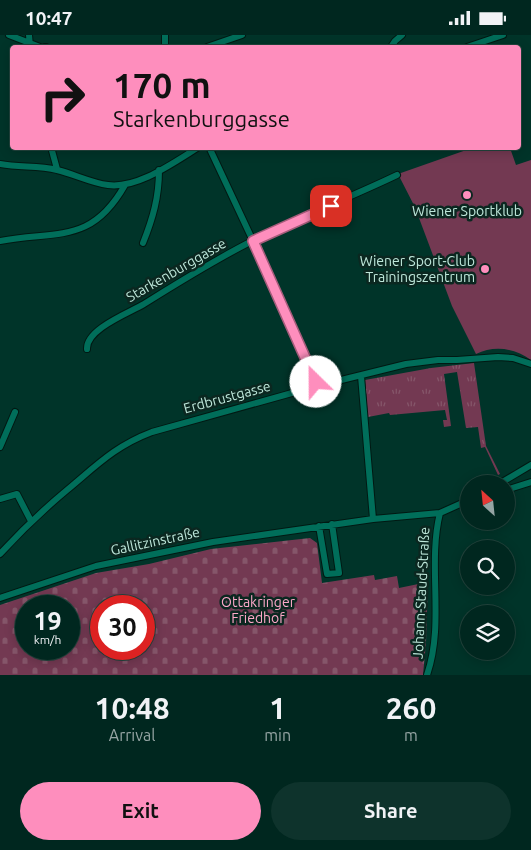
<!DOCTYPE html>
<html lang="en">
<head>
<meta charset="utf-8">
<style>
  body { margin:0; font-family:Ubuntu,sans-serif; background:#0e332c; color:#f1f3f6; height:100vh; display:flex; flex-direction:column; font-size:19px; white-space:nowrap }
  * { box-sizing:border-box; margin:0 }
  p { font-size:16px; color:#95a5a4 }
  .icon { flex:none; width:28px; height:28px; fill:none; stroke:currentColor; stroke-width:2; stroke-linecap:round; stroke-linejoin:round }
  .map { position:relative; height:640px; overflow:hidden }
  .side { display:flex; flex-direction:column; background:#00271f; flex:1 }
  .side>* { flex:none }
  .top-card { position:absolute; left:10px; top:10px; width:511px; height:105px; border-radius:5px; box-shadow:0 2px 12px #0003,0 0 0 1px #22443d; background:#fe8ebd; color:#111; overflow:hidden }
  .needle { width:32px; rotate:333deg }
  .tools { position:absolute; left:460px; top:440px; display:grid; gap:10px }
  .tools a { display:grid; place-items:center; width:55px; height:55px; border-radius:50%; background:#00271f; box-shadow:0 2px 12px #0003,0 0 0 1px #22443d; font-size:25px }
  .speed { position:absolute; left:15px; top:560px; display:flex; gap:10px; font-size:25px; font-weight:700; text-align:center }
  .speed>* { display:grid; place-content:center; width:65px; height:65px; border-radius:50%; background:#00271f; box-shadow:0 2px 12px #0003,0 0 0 1px #22443d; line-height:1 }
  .speed small { font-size:12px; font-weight:400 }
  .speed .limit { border:8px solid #d22; background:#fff; color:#111 }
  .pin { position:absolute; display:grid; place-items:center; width:42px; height:42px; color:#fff; margin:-21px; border-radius:10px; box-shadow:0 2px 8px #0006 }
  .me { position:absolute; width:55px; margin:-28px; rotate:337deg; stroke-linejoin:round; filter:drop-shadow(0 0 4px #0008) }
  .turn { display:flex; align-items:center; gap:18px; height:105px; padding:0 20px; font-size:22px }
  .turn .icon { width:65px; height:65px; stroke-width:2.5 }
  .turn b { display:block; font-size:35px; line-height:42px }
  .eta { display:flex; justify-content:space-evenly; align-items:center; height:85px; text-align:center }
  .eta b { font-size:30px; font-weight:600; line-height:35px }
  .primary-button { display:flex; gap:10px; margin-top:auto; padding:10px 20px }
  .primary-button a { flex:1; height:58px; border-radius:30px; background:#fe8ebd; color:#111; font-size:20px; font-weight:600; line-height:58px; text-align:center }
  .primary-button a+a { background:#0e332c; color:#f1f3f6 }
  .status { display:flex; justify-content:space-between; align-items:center; height:35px; padding:0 25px; background:#00271f; direction:ltr }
  .status svg { height:14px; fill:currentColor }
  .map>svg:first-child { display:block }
  .cemetery { fill:url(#cemetery-stones); fill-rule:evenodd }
  .park { fill:url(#park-tufts) }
  .pitch { fill:#733952 }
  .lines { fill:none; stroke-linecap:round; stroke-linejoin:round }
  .minor-casing { stroke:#001913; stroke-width:8 }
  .minor { stroke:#006e5a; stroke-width:6 }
  .route-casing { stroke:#a55c7b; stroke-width:12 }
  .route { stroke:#fe8ebd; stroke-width:9 }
  .poi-dot { fill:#fe8ebd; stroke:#0b2720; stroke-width:2 }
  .labels { text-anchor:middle; stroke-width:5; stroke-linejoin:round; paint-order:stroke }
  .poi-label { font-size:14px; fill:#bee7da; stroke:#0b2720 }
  .street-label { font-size:14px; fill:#bee7da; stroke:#0b2720 }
  .park-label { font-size:14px; fill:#fda8c9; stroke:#0b2720 }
</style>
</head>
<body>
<div class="status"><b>10:47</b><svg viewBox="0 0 49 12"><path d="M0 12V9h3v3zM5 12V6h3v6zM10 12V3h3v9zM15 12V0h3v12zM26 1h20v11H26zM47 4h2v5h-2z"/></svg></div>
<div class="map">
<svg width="531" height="640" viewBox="0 0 531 640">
  <defs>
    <pattern id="cemetery-stones" width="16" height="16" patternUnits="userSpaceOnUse" patternTransform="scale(1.25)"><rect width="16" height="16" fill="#733952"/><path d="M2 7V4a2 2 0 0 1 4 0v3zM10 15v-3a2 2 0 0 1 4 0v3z" fill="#85566a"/></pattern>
    <pattern id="park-tufts" width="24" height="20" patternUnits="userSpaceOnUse" patternTransform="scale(1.25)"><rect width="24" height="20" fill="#733952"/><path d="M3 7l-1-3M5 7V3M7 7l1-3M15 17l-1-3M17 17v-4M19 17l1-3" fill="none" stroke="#85566a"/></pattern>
  </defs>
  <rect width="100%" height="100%" fill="#003429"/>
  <!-- cemetery -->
  <path class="cemetery" d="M310,503l7,5 5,40 52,-8 1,5 22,-4 2,12 29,-6 -2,60 -3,33h-423v-70l96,-32 53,-9 62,-15zM26,571h43v43h-43zM101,571h43v43h-43z"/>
  <!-- park -->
  <path class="park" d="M474,328l12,83 14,28 -2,1 -13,-28 -4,1 -3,-21 -12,1 -9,-56 -13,2 7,52 -7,1 -1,-7h4l-2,-10 -55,5 -1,-2 -21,4 -3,-37 66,-12z"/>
  <!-- pitch -->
  <path class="pitch" d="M472,113h38l6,17 15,-5v200c-16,-12 -37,-15 -55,-6l-24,-48 -33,-88 1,-1 -22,-43z"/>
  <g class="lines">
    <defs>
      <path id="minor" d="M9,0l31,12
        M29,0l1,11
        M165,0v12
        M45,12h1
        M207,12l35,-12
        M391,12l4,-6 7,-6
        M467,12l36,-12
        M51,112l6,22
        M209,112l44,94 64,145
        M0,129c19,4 38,1 57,6 17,4 34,13 51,15 30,4 66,-23 91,-38
        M0,206c57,-11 91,4 125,-56
        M143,208c10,-25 16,-46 16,-73
        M87,314c-1,-20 42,-36 57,-45 35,-22 71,-44 108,-63 47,-24 97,-43 145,-66
        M361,341l12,143
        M0,412l15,-35
        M499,449l32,-19
        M506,455l25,-8
        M0,464l17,-5 14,27
        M319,491l8,48 12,-1 -7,-49
        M0,519c21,-23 43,-44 67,-64 30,-25 48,-44 85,-58l165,-46 89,-22 32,-4h19l41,-3 15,1 18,6
        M0,563l96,-32 117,-24 160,-23 67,-6 29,-13
        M427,640c18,-52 0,-110 13,-162"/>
    </defs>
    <!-- minor casing -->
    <use href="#minor" class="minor-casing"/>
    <!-- minor -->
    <use href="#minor" class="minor"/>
  </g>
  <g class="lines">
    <defs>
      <path id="route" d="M316,347l-63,-141 78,-35"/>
    </defs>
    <!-- route casing -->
    <use href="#route" class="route-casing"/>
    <!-- route -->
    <use href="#route" class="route"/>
  </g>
  <!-- markers -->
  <g class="poi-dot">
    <circle cx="467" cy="160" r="5"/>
    <circle cx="485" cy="234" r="5"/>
  </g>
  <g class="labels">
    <!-- poi labels -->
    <g class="poi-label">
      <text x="467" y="181">Wiener Sportklub</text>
      <text x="475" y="231" text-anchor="end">Wiener Sport-Club<tspan x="475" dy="16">Trainingszentrum</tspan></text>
    </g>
    <!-- street labels -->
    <g class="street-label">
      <text transform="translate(176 235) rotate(-30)" y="5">Starkenburggasse</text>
      <text transform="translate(227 362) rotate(-15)" y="5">Erdbrustgasse</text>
      <text transform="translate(155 506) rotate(-12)" y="5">Gallitzinstraße</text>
      <text transform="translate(421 558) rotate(-87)" y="5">Johann-Staud-Straße</text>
    </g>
    <!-- park labels -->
    <g class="park-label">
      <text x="258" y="572">Ottakringer<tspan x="258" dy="16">Friedhof</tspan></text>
    </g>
  </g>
</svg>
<div class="tools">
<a><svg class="needle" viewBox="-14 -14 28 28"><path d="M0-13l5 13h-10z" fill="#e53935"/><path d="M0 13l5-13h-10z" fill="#95a5a4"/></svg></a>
<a><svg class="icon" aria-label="search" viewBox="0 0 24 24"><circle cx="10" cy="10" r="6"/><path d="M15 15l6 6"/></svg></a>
<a><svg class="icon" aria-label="layers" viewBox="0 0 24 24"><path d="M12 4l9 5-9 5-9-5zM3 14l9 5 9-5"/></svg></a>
</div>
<div class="speed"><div>19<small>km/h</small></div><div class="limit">30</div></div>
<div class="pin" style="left:331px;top:171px;background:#d93025"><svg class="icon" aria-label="arrive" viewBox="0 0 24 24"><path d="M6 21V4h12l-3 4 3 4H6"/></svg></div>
<svg class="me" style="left:316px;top:347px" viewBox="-20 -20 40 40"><circle r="19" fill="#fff"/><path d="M0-13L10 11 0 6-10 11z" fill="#fe8ebd"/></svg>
<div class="top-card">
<div class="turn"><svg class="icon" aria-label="right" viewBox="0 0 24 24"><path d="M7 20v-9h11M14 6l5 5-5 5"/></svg><div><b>170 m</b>Starkenburggasse</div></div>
</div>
</div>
<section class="side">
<div class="eta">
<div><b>10:48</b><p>Arrival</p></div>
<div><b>1</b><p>min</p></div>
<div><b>260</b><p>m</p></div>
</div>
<div class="primary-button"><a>Exit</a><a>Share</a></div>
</section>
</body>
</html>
